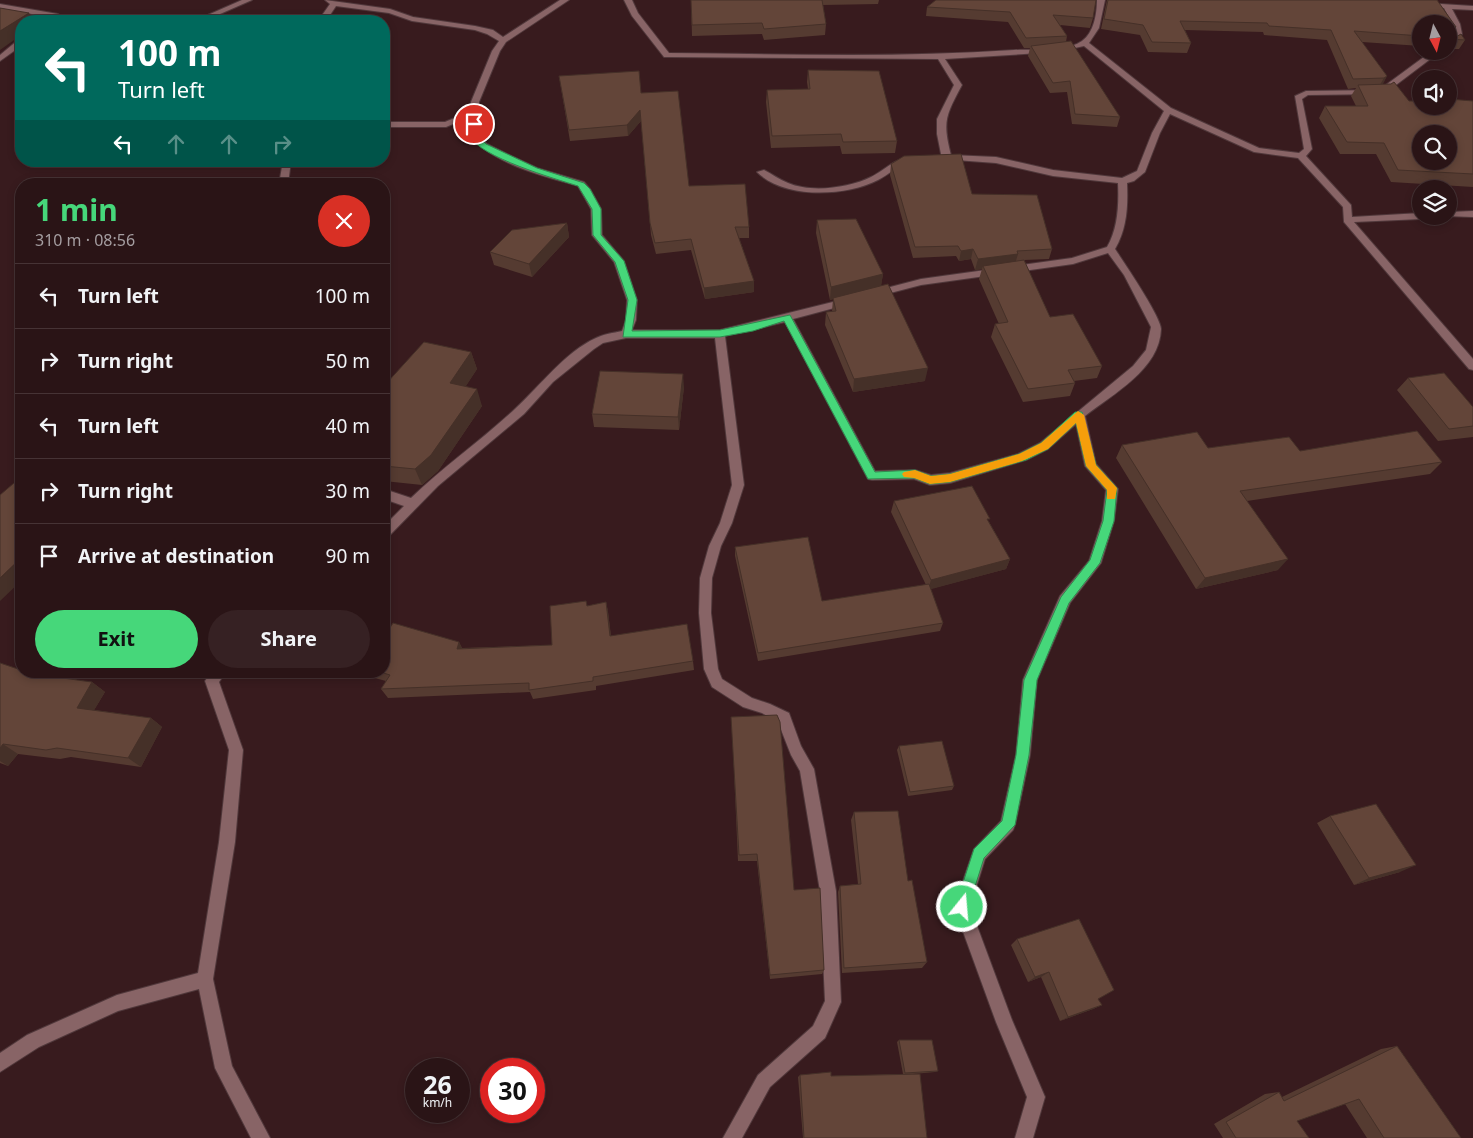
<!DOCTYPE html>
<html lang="en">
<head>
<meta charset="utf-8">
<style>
  body { margin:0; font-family:"Noto Sans",sans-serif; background:#362123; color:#f1f3f6; height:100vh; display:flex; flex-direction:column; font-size:19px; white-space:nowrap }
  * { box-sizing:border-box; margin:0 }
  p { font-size:16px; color:#a59ea1 }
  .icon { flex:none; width:28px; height:28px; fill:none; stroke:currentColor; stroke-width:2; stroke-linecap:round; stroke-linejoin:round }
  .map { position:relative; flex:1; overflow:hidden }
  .side { position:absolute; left:15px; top:178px; width:375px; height:500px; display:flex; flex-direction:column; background:#2a1416; border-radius:20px; box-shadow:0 2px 8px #0003,0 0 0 1px #463335 }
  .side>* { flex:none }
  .top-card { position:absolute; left:15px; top:15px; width:375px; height:152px; border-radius:20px; box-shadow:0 2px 8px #0003,0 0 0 1px #463335; background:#00695c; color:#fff; overflow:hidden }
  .needle { width:32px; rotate:173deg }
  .tools { position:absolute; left:1412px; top:15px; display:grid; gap:10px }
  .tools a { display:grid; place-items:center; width:45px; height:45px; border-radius:50%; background:#2a1416; box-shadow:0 2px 8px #0003,0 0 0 1px #463335; font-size:25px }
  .speed { position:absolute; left:405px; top:1058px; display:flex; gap:10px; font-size:25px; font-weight:700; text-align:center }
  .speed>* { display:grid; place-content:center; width:65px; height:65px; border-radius:50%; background:#2a1416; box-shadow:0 2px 8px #0003,0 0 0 1px #463335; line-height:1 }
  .speed small { font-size:12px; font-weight:400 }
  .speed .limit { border:8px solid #d22; background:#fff; color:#111 }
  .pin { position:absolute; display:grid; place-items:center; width:42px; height:42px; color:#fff; margin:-21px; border:2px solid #fff; border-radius:50%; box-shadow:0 1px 5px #0007 }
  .me { position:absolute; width:55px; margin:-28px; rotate:17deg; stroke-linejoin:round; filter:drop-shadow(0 0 4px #0008) }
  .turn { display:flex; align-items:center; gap:18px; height:105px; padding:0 20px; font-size:22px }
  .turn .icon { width:65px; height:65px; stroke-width:2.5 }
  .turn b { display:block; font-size:35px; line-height:42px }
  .lanes { display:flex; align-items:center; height:48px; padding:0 20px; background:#0003; justify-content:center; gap:25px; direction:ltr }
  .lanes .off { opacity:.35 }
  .round { display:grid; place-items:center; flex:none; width:52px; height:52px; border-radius:26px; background:#362123 }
  .head { display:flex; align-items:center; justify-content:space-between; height:85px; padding:0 20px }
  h1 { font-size:30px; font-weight:700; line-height:38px; color:#46d77a }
  .primary-button { display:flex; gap:10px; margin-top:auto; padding:10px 20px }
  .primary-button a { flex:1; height:58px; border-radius:30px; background:#46d77a; color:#111; font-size:20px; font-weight:700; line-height:58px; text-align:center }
  .primary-button a+a { background:#362123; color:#f1f3f6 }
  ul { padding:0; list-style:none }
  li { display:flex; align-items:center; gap:15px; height:65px; padding:0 20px; border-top:1px solid #463335 }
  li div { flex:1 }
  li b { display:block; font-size:19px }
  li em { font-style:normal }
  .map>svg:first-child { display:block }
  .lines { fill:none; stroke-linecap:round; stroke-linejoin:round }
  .street-casing { stroke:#50383b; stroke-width:2 }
  .street { fill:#886466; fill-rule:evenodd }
  .wall { fill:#553b31 }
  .shaded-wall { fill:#453028 }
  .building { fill:#634539; stroke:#453028; fill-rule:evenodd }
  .route { fill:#46d77a; stroke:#2e8c4f }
  .slow { fill:#f59e0b }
</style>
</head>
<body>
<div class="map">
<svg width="1473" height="1138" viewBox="0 0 1473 1138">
  <rect width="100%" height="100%" fill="#381b1e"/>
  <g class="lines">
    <defs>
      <path id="street" d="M242,0h10l-48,21h-10z
        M325,0l65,9 23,8 62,9 18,4 10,7 57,-37h9l-63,42 -6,9 -21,51 -1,33 9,9 20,10 30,14 47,14 6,7 11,20 1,26 22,26 13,39 -1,20 -4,10h88l129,-32 4,1v4l-60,16 82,152 40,-1 16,5 19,-2 68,-19 22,-11 93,-77 13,-16 5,-23 -27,-52 -16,-22 -35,11 -152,21 -46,12 -4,-1v-4l50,-13 151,-21 35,-11c11,-19 12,-42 11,-64l-65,-7 -57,-13 -54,-4 -5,-25v-15l17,-34 -16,-26 -271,-2h-3l-32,-41 -8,-16h8l6,13 31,40c115,1 230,5 345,-3 20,-1 50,3 68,-9 12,-8 15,-28 15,-41h8l-6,28 -10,15 82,65 88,40 40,5 5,-4 -9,-53 11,-5 73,-1 53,-39h9l-57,43 -76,1 -6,4 10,50 -6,7 45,49 1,12 69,-4v3h4l-4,3 -67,3 119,137v11l-4,-1 -125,-147 -1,-15 -45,-49 -44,-6 -84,-38 -10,19 -15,39 -11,9 -7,2c1,23 0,46 -12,66 8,12 46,68 46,80 -1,40 -48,65 -76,87l11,48 22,25 -4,32 -13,42 -31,40 -33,77 -7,75 -15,70 -2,5 -28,29 -15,48 42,113 33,77 -12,41h-18l12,-41 -31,-75 -42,-115 20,-58 27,-28 15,-66 7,-75 37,-84 29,-35 13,-40 4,-31 -21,-24 -9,-42 -28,25 -22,11 -76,23 -20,2 -16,-6 -42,1 -4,-1 -83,-157 -60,14 19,149 -12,38 -11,23 -9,32 -1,35 7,56 4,10 30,19 18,6 19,9 12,33 13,23 22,122 5,111 -16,36 -55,49 -28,51h-19l35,-63 55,-49 12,-25 -5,-110 -20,-120 -9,-16 -13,-33 -16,-9 -19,-6 -31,-20 -8,-18 -5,-56 1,-35 9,-32 11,-23 12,-38 -17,-147h-89l-23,5 -9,6 -41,33 -29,32 -86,72 -50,51 -4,2v-13l20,-20 -20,-7v-10l27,9c33,-32 71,-58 105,-90 24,-22 49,-56 80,-70 8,-4 17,-5 26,-7l4,-11 1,-20 -13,-38 -22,-27 -1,-26 -13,-23c-34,-10 -86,-22 -108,-51v-18l-24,10h-62v-5h61l26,-11v-9l21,-51 7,-10 -12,-7 -12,-4 -63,-9 -23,-8 -53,-7 -10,15h-8l12,-17zM1084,46l80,65 -12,22 -15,38 -15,7 -69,-8 -57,-13 -45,-2c-9,-34 -5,-40 11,-70l-17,-26 111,-7z
        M1425,3l48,3v4l-21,-1 8,15 2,10 -10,12h-3v-6l5,-6 -2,-10 -8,-16 -22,-1v-4z
        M0,4l58,10 11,7h-9l-7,-3 -53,-10z
        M18,40h3v6l-21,15v-6z
        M905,158l4,3 -1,2c-11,3 -20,12 -30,17 -33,17 -94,19 -121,-8l7,-2c8,4 16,10 24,13 23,10 61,5 83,-6 12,-6 21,-16 34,-19z
        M283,161h8l-3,23h-9z
        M1473,211v6l-28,-1h4v-4z
        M212,671h15l-8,11 24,68 -8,92 -22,137 19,87 38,72h-19l-36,-70 -16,-79 -81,22 -79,36 -39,25v-19l27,-18 90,-40 81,-22 21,-131 10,-92 -24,-69z"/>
    </defs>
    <!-- street casing -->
    <use href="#street" class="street-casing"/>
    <!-- street -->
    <use href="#street" class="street"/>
  </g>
  <!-- wall -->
  <path class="wall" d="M691,0h188l-1,4 -55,1 3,19 -1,11 -61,5 -2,-6 -70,2z
    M936,0l157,18 -3,10 -30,-3 7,11 -1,6 54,75 -3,10 -45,-3 -5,-32 -17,1 -22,-37 2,-8h-6l-16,-26 -82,-6 1,-9z
    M1107,0h330l16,31 1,7 11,2 -6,9h-10v-25h-28v22l-59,-4 25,34 -5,8 27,17h64v86l-82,-5 -15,-28h-36l-21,-36 6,-12h31l-5,-10 5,-8 -8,1 -21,-49 -63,-5 -1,-3 -78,-2 6,13 -4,10 -39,-1 -8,-17 -39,-6z
    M808,70l89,71 -2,12 -53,1 -2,-8 -69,2 -5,-46 1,-12 41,-1 -1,-7z
    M559,76l82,17 48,93 60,41v11h-10l15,43v11l-49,7 -14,-49 -35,4 -5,-19 -10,-114 -13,15 -58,5z
    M891,164l81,30 80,55 -3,10 -25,1 26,57 52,49 -5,12 -23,3 1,2 -5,13 -47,6 -32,-65 4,-13h4l-20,-45 3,-10 -7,1 -4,-11 -12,2 -3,-5 -43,2 -23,-83z
    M817,220l66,54 -2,11 44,96 -72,11 -28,-67 1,-13 6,-1 1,-12 -3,1 -14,-67z
    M567,223l2,14 -37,40 -38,-12 -4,-13z
    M471,352l6,17 -12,18 17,19 -44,65 -16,14 -38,-4v-95z
    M1408,378l65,29v30l-35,4 -41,-51z
    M684,387l-5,43 -85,-3 -2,-13z
    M1122,445l178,6 142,11 -12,12 -183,27 31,69 -82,19 -80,-131z
    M894,501l95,21 21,37 -4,10 -76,20 13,34 -3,8 -182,30 -23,-105v-9l87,54 104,-16 -35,-73z
    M606,602l2,10 3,24 82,25 1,9 -98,16v4l-63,9 -3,-7 -142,6 -7,-9 5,-8 -15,-4 -4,-6h17l75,-29 3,6 90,-3 35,-39z
    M0,663l33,11 59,8 13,10 -11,18 57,8 11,9 -21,40 -70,-10 -11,2 -42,-5 -10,12 -8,-3z
    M732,725l92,245 -2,4 -52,5 -13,-118h-19z
    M899,746l55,40 -2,4 -44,6 -11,-46z
    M854,812l54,69 19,81 -5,6 -80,5 -4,-81 2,-6 18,-2 -7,-64z
    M1330,816l70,56 -46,13 -37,-62z
    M1017,939l85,66 -9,4 -33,12 -19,-44 -13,5 -17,-37z
    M899,1040l39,31 -3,1 -22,2 14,64h-124l-5,-61 2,-2 31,1 72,-2 -6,-32z
    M1397,1046l64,92h-94l-22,-34 -48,17 12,17h-86l-9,-14 51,-30 14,-2 3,5 99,-48z"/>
  <!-- shaded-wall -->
  <path class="shaded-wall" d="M29,13l5,8h-13v14l-21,15v-19z
    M1387,76l-5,10 -4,2 6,-10z
    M640,110l1,11 -13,15 -1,-11z
    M567,223l2,14 -37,40 -3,-13z
    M973,249l-2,10 -12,2 2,-10z
    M1018,254l-3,10 -32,2 -1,3 -7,1 3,-11z
    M883,274l-2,13 -51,13 1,-13z
    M754,281v11l-49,7 -1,-11z
    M471,352l6,17 -20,31 -7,-17z
    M928,368l-3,13 -72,11 1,-13z
    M683,374l1,13 -5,43 -1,-13z
    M477,389l5,17 -44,65 -16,14 -7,-16z
    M21,558v23l-21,20v-23z
    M1010,559l-4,10 -78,21 3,-10z
    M1288,559l-10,11 -82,19 9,-11z
    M606,602l2,10 4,34 -2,-10z
    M459,642l5,10 -7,-3z
    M92,682l13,10 -15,25 -13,-9z
    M151,718l11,9 -21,40 -13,-9z
    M3,744l15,10 -10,12 -8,-5v-13z
    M1416,865l-16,7 -46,13 15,-7z
    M1049,972l-8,5 -13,5 7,-5z
    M1102,1005l-9,4 -33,12 8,-4z"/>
  <!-- building -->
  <path class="building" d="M691,0h131l4,24 -62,5 -2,-6 -70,2z
    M936,0h160l-3,18 -40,-3 14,21 -41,2 -16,-26 -83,-5z
    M1108,0h329l19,27 -3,3 1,8 7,-4 4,6 -16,-1v-15h-28v12l-67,-5 33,45 -3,2 -31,1 -22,-49 -62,-4 -2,-3 -87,-2 11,22 -39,-1 -9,-17 -39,-6z
    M0,8l29,5 -29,18z
    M1071,41l49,76 -45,-3 -5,-33 -17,2 -22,-37z
    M808,70l71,1 18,70 -54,1 -2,-8 -69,2 -5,-46 43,-1z
    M639,71l2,22 37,-2 11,95 56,-2 4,43h-14l19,54 -50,7 -13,-49 -36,4 -5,-20 -10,-113 -13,15 -58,5 -10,-54z
    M1394,82l15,19h12v5h28v-7l24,2v73l-75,-4 -14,-27 -37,-1 -22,-36h43l-10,-21 33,-1zM1421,134h28v27h-28z
    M961,154l11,40 65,1 15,54 -35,2 1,3 -40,5 -5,-10 -12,2 -3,-5 -43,1 -24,-83 13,-8z
    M856,219l27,55 -52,13 -14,-67z
    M567,223l-38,41 -39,-12 22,-22z
    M1024,260l26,57 23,-3 29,52 -34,4 7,13 -47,6 -33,-65 13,-2 -25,-56z
    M888,284l40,84 -74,11 -28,-67 10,-1 -3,-13z
    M424,342l47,10 -21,31 27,6 -46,66 -16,14 -31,-3v-80z
    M600,371l83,3 -5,43 -86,-3z
    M1444,373l29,34v19l-24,3 -41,-51z
    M1417,431l25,31 -202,29 48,68 -83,19 -83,-133 75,-13 11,16 81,-11 11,14z
    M14,483l7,3v72l-21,20v-83z
    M972,486l18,33h-3l23,40 -79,21 -37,-79z
    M808,537l14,64 107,-17 14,39 -185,30 -23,-106z
    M586,601l1,5 19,-4 4,34 77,-12 6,37 -100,16v4l-64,9v-7l-148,6 9,-14 -13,-4h7v-34l9,-14 66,19 -2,7 95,-4 -2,-39z
    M0,663l21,7v1h4l8,3 59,8 -15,26 74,10 -23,40 -71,-10 -11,2 -43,-6 -3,4z
    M777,715l3,7 14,168 26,-2 4,82 -54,5 -13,-121 -18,1 -8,-138z
    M942,741l12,45 -44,6 -11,-46z
    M1376,804l40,61 -47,13 -39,-62z
    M898,811l10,70 4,-1 15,82 -83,6 -4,-82 21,-2 -7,-72z
    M1079,919l35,71 -16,9 4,6 -34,12 -19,-45 -14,5 -18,-38z
    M899,1040h33l6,31 -33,2z
    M1397,1046l64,92h-77l-25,-39 -62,22 12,17h-73l-10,-16 53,-30 5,9z
    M831,1072v4l89,-2 7,64h-123l-4,-63z"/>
  <!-- route -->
  <path class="route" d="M474,122l3,2 1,11 8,9 51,24 47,15 6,6 11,20v26l23,26 13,39 -5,31 88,-1 70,-15 85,157 40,-2 16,6 19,-2 69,-20 22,-11 34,-31h7l14,53 21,23 -3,33 -14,42 -31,40 -32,77 -8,75 -14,70 -31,33 -17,54 -5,2 -5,-2 -2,-5 19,-58 28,-28 14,-66 8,-75 37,-83 29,-37 13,-39 4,-31 -21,-24 -10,-43 -28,26 -22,11 -76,22 -20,2 -16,-6 -46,1 -84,-158 -31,10 -33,6h-97l5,-37 -13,-38 -22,-27 -1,-26 -14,-23c-22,-7 -99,-29 -108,-50 -1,-3 0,-9 0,-12z"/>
  <!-- slow -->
  <path class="slow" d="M1078,411l6,4 12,50 21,23 -2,11h-8v-9l-21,-24 -10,-43 -28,26 -26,12 -72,21 -20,2 -16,-6 -10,-1 -2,-3 2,-2 11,-2 16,6 19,-2 69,-20 22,-11z"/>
</svg>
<div class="tools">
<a><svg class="needle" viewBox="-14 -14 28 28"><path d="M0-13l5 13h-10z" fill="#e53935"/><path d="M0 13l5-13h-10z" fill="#a59ea1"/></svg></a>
<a><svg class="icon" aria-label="sound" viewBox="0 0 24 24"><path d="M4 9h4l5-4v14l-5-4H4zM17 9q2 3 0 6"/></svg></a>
<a><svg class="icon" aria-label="search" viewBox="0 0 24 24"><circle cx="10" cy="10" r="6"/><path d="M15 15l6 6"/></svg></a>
<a><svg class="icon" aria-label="layers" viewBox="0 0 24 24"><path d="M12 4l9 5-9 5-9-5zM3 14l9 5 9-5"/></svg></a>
</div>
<div class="speed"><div>26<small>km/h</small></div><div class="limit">30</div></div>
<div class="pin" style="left:474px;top:124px;background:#d93025"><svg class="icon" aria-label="arrive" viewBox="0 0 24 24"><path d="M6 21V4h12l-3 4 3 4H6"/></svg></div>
<svg class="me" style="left:962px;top:907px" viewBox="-20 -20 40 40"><circle r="17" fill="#46d77a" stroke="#fff" stroke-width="3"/><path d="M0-11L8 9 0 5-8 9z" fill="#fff"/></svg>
<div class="top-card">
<div class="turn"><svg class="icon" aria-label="left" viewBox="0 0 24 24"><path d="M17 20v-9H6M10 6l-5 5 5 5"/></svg><div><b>100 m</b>Turn left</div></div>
<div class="lanes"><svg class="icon" aria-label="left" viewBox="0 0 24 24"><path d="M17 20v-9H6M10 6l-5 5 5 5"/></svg><svg class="icon off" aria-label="ahead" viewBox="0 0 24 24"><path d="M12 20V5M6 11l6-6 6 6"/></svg><svg class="icon off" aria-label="ahead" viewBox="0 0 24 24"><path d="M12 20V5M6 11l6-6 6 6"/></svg><svg class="icon off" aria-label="right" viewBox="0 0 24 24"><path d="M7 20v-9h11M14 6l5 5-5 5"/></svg></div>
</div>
<section class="side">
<div class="head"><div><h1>1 min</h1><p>310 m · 08:56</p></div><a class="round" style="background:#d93025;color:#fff"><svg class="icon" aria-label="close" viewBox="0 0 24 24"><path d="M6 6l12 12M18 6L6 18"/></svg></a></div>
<ul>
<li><svg class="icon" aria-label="left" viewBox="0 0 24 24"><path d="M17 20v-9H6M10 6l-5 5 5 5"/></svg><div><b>Turn left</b></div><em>100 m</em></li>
<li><svg class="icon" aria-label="right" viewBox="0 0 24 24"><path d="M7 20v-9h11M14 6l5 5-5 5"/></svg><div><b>Turn right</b></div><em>50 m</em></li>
<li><svg class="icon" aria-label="left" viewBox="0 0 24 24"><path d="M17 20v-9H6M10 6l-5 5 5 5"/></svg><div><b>Turn left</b></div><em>40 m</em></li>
<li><svg class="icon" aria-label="right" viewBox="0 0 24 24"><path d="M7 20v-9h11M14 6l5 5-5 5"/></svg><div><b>Turn right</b></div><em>30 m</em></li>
<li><svg class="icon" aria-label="arrive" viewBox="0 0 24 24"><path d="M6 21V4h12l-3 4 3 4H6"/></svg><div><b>Arrive at destination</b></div><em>90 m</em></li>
</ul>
<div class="primary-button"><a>Exit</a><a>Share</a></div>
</section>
</div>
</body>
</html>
